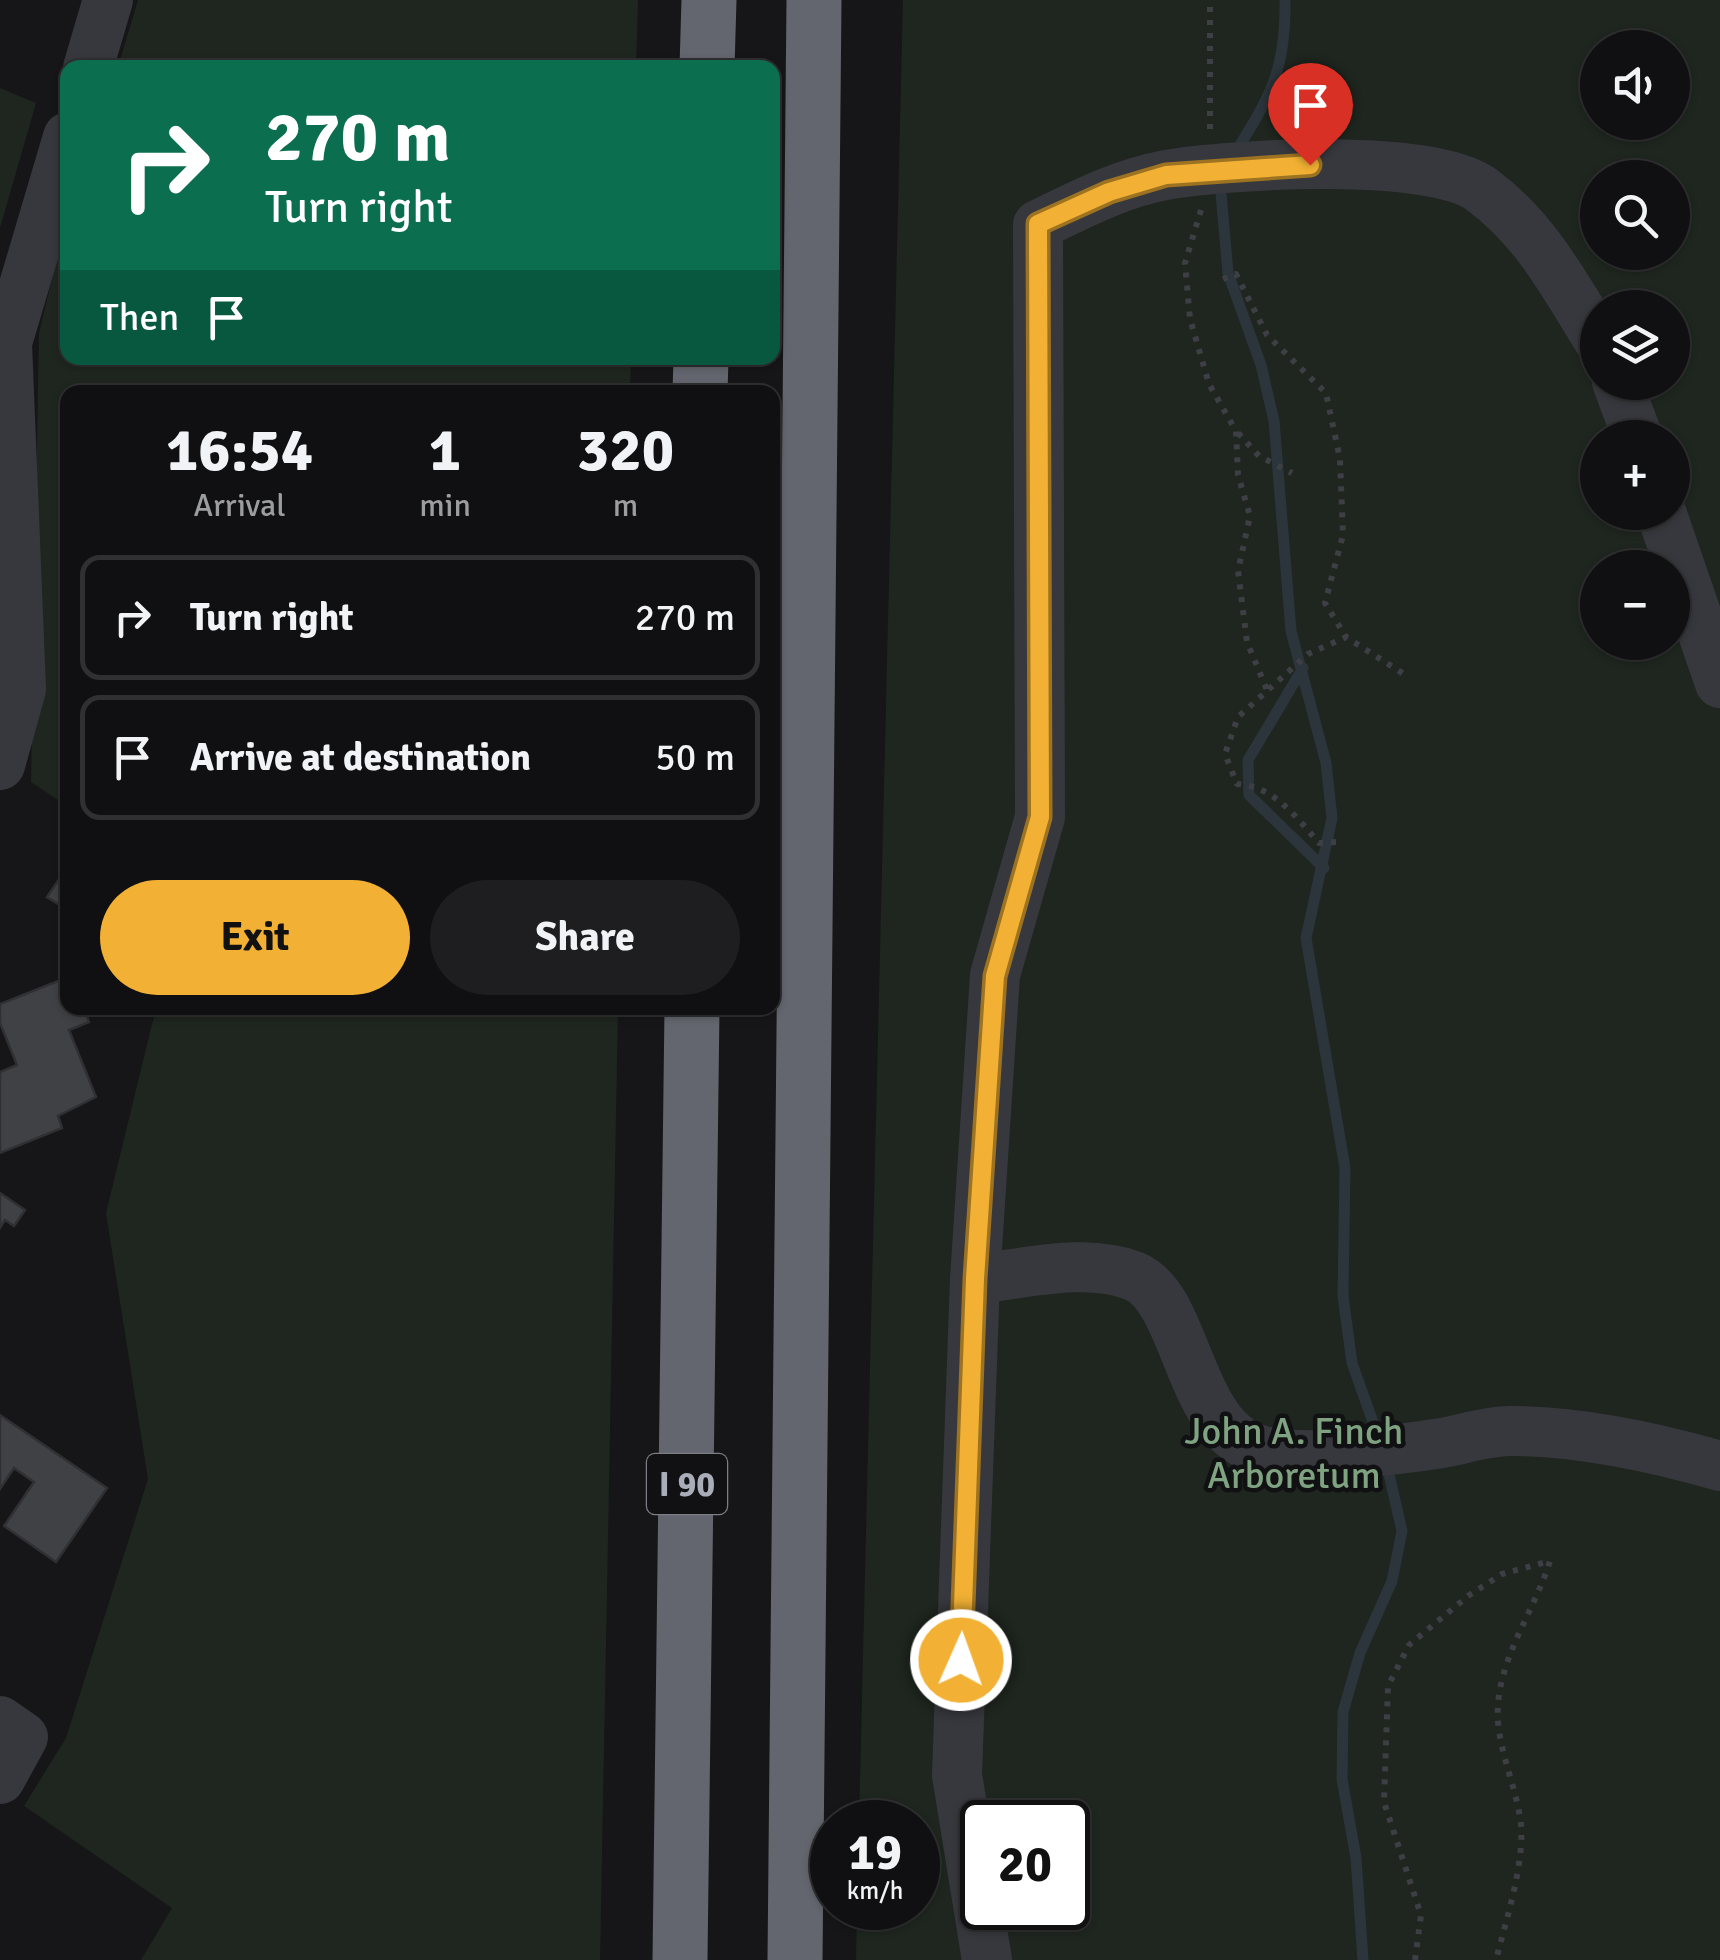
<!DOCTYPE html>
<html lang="en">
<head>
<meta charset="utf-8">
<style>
  body { margin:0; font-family:Signika,sans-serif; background:#1e1e20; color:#f1f3f6; height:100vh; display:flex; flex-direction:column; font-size:38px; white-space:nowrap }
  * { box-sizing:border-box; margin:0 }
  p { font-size:32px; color:#9c9d9f }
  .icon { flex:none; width:55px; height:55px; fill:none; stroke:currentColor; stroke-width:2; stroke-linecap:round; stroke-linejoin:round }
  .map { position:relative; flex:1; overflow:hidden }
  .sheet { position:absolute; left:60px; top:385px; width:720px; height:630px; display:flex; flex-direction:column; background:#101012; border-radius:20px; box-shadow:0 2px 8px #0004,0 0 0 2px #303032 }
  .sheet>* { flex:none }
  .top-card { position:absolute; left:60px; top:60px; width:720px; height:305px; border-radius:20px; box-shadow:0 2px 8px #0004,0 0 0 2px #303032; background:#0b6e4f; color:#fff; overflow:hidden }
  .controls { position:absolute; left:1580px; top:30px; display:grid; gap:20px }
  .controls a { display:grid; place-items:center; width:110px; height:110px; border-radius:50%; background:#101012; box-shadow:0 2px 8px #0004,0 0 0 2px #303032; font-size:50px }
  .speed { position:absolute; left:810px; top:1800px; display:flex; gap:20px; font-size:50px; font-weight:700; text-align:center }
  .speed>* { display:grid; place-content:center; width:130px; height:130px; border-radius:50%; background:#101012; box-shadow:0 2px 8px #0004,0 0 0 2px #303032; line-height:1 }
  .speed small { font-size:25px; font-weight:400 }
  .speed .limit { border:5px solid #111; border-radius:15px; background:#fff; color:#111 }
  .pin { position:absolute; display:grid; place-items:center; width:85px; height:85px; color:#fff; margin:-102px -42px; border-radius:50% 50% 50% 0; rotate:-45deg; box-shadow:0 0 10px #0007 }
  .pin .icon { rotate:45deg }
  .me { position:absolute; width:110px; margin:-55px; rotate:2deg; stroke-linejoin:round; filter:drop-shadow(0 0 8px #0008) }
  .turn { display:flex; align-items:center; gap:35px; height:210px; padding:0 40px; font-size:45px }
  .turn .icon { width:130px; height:130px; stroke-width:2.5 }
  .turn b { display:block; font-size:70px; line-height:85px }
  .then { display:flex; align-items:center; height:95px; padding:0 40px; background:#0003; gap:20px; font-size:38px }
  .eta { display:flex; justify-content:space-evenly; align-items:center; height:170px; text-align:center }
  .eta b { font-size:60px; font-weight:700; line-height:70px }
  .action { display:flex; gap:20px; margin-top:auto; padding:20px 40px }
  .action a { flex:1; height:115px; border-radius:60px; background:#f2b134; color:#111; font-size:40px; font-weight:700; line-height:115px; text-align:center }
  .action a+a { background:#1e1e20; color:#f1f3f6 }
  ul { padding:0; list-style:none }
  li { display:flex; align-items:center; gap:30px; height:125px; margin:0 20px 15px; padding:0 20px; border:5px solid #303032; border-radius:20px }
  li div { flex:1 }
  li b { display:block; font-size:38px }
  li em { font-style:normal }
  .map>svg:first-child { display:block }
  .green { fill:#1e261f; fill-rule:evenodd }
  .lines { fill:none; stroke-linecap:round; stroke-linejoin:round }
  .stream { stroke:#2c353c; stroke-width:11 }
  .building { fill:#404145; stroke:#303034; stroke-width:2.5 }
  .path { stroke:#3d3f44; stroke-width:6; stroke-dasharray:5 8; stroke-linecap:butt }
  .minor { stroke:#37383d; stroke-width:50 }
  .highway { stroke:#63666e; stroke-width:55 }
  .route-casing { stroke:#9d7322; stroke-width:25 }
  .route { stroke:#f2b134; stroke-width:18 }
  .labels { text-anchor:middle; stroke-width:9; stroke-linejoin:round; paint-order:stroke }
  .shield { fill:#111113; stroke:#7b7e86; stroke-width:2.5 }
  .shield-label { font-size:35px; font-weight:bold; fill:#a8adb8 }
  .park-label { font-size:38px; fill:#7fa381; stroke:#111113 }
</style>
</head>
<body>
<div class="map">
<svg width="1720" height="1960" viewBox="0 0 1720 1960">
  <rect width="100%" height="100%" fill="#161618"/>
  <!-- green -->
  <path class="green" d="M138,0h500l-2,67h-518z
    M903,0h817v1960h-864l1,-52h61v-86h-59zM1598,48h74v74h-74zM1598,178h74v74h-74zM1598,308h74v74h-74zM1598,438h74v74h-74zM1598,568h74v74h-74zM982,1822h86v86h-86z
    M0,88l36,15 -36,125z
    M65,225l3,133h563l-1,34h-562l-1,414 -36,-24 8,-449z
    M156,1008h462l-18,952h-459l31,-52 -148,-102 42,-68 82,-259 -42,-266z"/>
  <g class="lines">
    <!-- stream -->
    <path class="stream" d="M1235,153c36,-58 51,-83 50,-153
      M1221,193l7,80 33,92 13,56 17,210 35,132 6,55 -26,120 39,230 -2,128 9,67 27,76
      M1303,668l-55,92 1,35 75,73
      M1363,1960l-7,-102 -14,-79 1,-67 17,-59 32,-72 10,-50 -16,-70"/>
  </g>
  <!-- building -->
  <path class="building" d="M68,866v44l-21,-13z
    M68,977v31h16l5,14 -20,8 27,67 -38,19 4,12 -62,25v-81l17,-7 -17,-42v-19z
    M0,1193l25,17 -11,16 -9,-6 -5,8z
    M0,1415l107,73 -51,74 -52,-36 30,-44 -20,-14 -14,21z"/>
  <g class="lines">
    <!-- path -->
    <path class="path" d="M1210,129v-129
      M1201,210l-16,53 5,56 19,65 27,47 2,44 12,41 -12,55 9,71 20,48
      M1223,279l13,-5 31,61 59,58 14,66 3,76 -18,68 21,34 61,39
      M1238,433l21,23 33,17
      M1336,842l-17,1c-23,-26 -45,-57 -82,-59l-12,-30 13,-37 70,-63 38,-17
      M1415,1960l6,-45 -37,-113 4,-116 21,-41 59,-49 34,-22 48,-13c-15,48 -48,92 -52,143 -3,38 16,76 22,113 7,40 -14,103 -24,143"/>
    <!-- minor -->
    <path class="minor" d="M88,68l20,-68
      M1617,382l21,56
      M1661,512l59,171
      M0,765l21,-76 -14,-346 61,-206
      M975,1279c49,-5 111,-22 159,-3 55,23 52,153 126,174 42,12 137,0 182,-7 22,-4 46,-12 68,-12 69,0 144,16 210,35
      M0,1721l23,16 -23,42
      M987,1960l-30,-185 18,-496 20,-304 45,-158 -2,-592c41,-20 83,-42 128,-50 63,-11 266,-23 316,15 53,39 82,94 116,149"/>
    <!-- highway -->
    <path class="highway" d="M707,68l2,-68
      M700,392l1,-34
      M680,1960l12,-952
      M795,1960l19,-1960"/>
  </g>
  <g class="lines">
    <defs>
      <path id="route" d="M961,1660l14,-381 20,-303 45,-159 -2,-593 71,-32 57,-17 144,-10"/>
    </defs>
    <!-- route casing -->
    <use href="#route" class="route-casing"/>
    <!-- route -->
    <use href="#route" class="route"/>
  </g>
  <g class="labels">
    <!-- shield labels -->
    <rect class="shield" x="647" y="1454" width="80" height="60" rx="8"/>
    <g class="shield-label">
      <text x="687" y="1496">I 90</text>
    </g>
    <!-- park labels -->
    <g class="park-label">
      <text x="1294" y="1444">John A. Finch<tspan x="1294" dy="44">Arboretum</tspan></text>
    </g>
  </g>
</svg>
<div class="controls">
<a><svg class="icon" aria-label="sound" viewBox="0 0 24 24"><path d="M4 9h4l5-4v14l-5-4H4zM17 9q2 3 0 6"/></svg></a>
<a><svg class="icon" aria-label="search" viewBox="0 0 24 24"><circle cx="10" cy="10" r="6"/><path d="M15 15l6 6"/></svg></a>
<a><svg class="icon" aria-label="layers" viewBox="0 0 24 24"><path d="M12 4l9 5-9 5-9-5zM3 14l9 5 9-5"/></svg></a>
<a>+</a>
<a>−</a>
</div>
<div class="speed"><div>19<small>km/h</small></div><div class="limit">20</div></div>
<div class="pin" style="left:1310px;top:165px;background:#d93025"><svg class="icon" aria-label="arrive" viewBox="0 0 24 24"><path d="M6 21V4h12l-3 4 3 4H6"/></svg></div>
<svg class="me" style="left:961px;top:1660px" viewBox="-20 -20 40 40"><circle r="17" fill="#f2b134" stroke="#fff" stroke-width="3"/><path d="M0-11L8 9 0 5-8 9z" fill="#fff"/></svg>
<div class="top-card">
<div class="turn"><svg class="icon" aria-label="right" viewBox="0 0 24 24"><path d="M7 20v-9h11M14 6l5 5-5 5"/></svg><div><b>270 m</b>Turn right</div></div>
<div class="then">Then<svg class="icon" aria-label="arrive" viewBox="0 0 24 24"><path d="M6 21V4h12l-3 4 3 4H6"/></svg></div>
</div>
<section class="sheet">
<div class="eta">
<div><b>16:54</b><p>Arrival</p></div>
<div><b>1</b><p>min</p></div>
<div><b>320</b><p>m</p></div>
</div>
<ul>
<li><svg class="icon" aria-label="right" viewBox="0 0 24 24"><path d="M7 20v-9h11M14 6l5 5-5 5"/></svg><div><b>Turn right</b></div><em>270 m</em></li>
<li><svg class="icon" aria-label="arrive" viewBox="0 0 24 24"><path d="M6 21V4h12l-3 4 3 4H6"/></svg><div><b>Arrive at destination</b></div><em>50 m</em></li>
</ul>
<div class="action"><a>Exit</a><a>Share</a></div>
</section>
</div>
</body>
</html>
